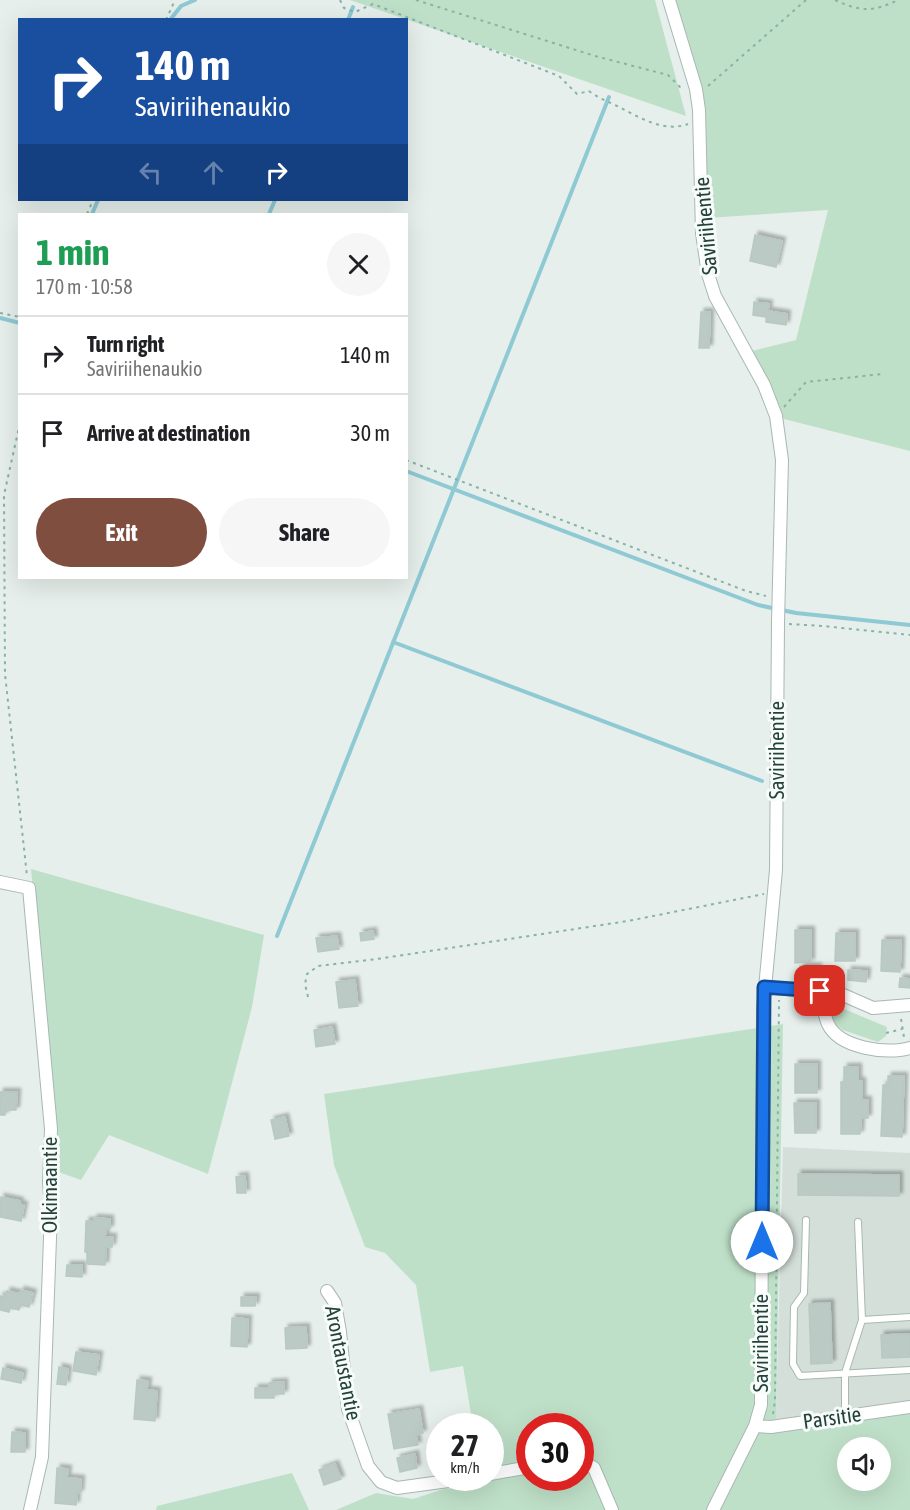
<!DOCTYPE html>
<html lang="en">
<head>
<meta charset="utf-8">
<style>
  body { margin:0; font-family:"Asap Condensed",sans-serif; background:#f6f6f6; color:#202124; height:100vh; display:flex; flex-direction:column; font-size:22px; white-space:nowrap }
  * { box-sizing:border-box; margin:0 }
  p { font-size:20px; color:#757577 }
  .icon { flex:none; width:33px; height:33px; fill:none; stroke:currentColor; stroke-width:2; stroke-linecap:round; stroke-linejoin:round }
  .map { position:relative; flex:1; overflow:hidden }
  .panel { position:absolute; left:18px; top:213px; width:390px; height:366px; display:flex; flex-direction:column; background:#fff; border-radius:0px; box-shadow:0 6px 24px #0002 }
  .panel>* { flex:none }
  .top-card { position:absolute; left:18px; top:18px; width:390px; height:183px; border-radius:0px; box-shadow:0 6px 24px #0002; background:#1a4fa0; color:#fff; overflow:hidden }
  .tools { position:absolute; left:837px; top:1437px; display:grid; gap:12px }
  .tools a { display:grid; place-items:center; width:54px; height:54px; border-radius:50%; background:#fff; box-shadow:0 6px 24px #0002; font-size:30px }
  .speed { position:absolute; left:426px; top:1413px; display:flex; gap:12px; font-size:30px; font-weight:700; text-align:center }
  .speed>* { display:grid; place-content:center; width:78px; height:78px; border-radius:50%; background:#fff; box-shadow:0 6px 24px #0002; line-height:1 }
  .speed small { font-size:15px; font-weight:400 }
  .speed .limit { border:9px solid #d22; background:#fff; color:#111 }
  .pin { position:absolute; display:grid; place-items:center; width:51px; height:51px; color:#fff; margin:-26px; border-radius:12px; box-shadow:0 3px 9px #0006 }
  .me { position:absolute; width:66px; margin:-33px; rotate:0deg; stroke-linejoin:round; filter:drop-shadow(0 0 4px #0008) }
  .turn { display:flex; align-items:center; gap:21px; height:126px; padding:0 18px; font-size:27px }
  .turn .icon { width:78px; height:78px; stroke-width:2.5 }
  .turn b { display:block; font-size:42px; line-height:51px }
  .lanes { display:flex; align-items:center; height:57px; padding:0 18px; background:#0003; justify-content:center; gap:30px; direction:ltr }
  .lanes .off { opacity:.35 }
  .round { display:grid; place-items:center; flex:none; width:63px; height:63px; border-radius:32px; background:#f6f6f6 }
  .headline { display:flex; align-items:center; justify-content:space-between; height:102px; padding:0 18px }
  h1 { font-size:36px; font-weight:700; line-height:45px; color:#1e9e55 }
  .action { display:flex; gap:12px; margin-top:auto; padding:12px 18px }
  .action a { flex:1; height:69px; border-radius:36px; background:#7f4e3f; color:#fff; font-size:24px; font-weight:700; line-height:69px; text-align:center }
  .action a+a { background:#f6f6f6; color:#202124 }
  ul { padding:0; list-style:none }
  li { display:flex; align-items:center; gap:18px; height:78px; padding:0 18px; border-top:2px solid #e0e0e0 }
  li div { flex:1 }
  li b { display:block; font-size:22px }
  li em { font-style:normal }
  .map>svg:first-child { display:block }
  .built { fill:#d4dfda }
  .green { fill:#bfe0c8; fill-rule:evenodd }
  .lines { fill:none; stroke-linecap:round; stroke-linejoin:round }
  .stream { stroke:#8ec9d4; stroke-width:4 }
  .building { fill:#bbcac4; stroke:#b8c9c2; stroke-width:1.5; filter:url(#shadow) }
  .service-casing { stroke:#a8b8b2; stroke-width:8 }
  .minor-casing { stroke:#a8b8b2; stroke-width:14 }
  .path { stroke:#86b3a5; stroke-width:2; stroke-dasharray:3 4.5; stroke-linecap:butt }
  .service { stroke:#fff; stroke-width:6 }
  .minor { stroke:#fff; stroke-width:12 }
  .route-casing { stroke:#114b97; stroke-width:15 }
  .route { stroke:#1a73e8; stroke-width:10 }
  .labels { text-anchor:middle; stroke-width:6; stroke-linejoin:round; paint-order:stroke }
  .street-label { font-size:21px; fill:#24423a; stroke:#f7fbf9 }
</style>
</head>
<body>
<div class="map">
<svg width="910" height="1510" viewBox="0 0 910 1510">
  <defs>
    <filter id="shadow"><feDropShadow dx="3.5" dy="-3.5" stdDeviation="1.5" flood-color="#0004"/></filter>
  </defs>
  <rect width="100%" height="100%" fill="#e6efeb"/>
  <!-- built -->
  <path class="built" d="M783,1147l127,6v248l-134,18z"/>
  <!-- green -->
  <path class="green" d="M350,0h305l31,116z
    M673,0h237v451l-126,-32 -32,-68 44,-11 32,-130 -121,8 -1,-99z
    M31,869l233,66 -12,72 -44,167 -99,-39 -28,45 -25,-9 1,-29z
    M844,1009l43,18 -1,9 -8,6 -35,-12 -11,-8 -1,-6z
    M783,1024l-7,395 134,-18v109h-574l40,-17 37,6 31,-10 37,-5 -1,-6h10v-52h-17l-10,-60 -33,6 -14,-87 -31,-32 -20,-6 -31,-82 -10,-71zM530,1426h50v52h-50zM848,1448h32v32h-32z
    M292,1473l17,37h-153l1,-4z"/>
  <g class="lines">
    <!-- stream -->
    <path class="stream" d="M170,20l11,-14 14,-6
      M348,20l5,-13
      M92,214l6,-14
      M269,214l6,-14
      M0,318l20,5
      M406,471l352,134 38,8 114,12
      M393,642l369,139
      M277,936l332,-839"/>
  </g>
  <!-- building -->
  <path class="building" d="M755,235l27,6 -6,26 -26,-6z
    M754,302l15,2 -1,7 19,3 -1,11 -20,-3v-5l-13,-2z
    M701,312h9l-1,36h-10z
    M795,930h16v32l-16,1z
    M373,931l1,8 -13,2 -1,-8z
    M836,933h19v28h-20z
    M337,936l2,13 -21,3 -2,-14z
    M882,940h19l-1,32 -19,-1z
    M800,966l18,1v9h-18z
    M848,970l19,1 -1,11 -18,-2z
    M900,978l10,1v9l-11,-1z
    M355,980l3,26 -19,2 -3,-26z
    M332,1027l3,17 -19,3 -2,-17z
    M795,1064h22v29h-22z
    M844,1067h14v14h4v19h6v18h-7l-1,16h-19v-52h3z
    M888,1076h16l-2,61 -21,-1 2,-51h5z
    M0,1092h17l-1,18h-11v5h-5z
    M794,1103h22v30h-21z
    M285,1117l4,19 -14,3 -4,-19z
    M798,1174l101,1v21l-101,-1z
    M245,1176l1,17h-9l-1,-16z
    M1,1197l19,4 -1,3 5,1 -3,16 -21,-4z
    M94,1218l16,1v10h-4l-1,8h8l-1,10h-6l-1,18 -18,-1v-12h-2l1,-31h8z
    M67,1265h15v12l-16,-1z
    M21,1290l12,3 -4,14 -8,-2 -2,5 -9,-2 -1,4 -9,-2v-14l6,1 1,-6 13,3z
    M241,1297h15l-1,9h-14z
    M830,1303l2,60 -21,1 -2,-60z
    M232,1318l16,1 -1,28 -16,-1z
    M306,1327l1,21 -21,1 -1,-21z
    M910,1334v23l-28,1 -1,-23z
    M76,1352l23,3 -3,20 -23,-4z
    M59,1367l9,2 -2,16 -9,-1z
    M3,1368l20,5 -2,10 -20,-4z
    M137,1380l11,1 -1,9 10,1 -2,30 -21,-2z
    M284,1382v12h-10v4h-19v-10h14v-5z
    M419,1409l4,24 -7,2 2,10 -24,4 -6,-35z
    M12,1432l13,1v19h-14z
    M415,1454l2,14 -17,4 -3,-14z
    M335,1464l6,15 -17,6 -5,-15z
    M57,1468l11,1 -1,9 14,1 -1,14h-3l-1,12 -21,-2z"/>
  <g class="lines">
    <defs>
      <path id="service" d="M806,1220l-2,73 -10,14 -1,57 7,12 110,-6
        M862,1320l48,-3
        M845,1416v-43l17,-53 -4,-98"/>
      <path id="minor" d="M669,0l27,89 3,21 3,123 6,41 7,22 49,89 12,31 6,44 -4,163 -2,247 -13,140 -2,395 -6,21 -42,84
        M0,882l29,6 22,241 -2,53 2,29 -9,246 -12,53
        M764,987l77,7 32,14 37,-3
        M820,991c4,11 3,23 8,33 11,24 59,31 82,24
        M327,1291l8,12 5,29 8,77 20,57 13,16 16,6 73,-10
        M755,1426l16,1 139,-20
        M580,1460l14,8 18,42
        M490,1474l40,-7"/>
    </defs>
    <!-- service casing -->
    <use href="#service" class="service-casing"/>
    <!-- minor casing -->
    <use href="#minor" class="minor-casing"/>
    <!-- path -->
    <path class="path" d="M340,0l4,8 11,4 18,-8 186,72 18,18 12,-3c9,7 18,10 28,15 22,11 46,27 71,18
      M416,0l179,56 73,19 12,12 4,1
      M835,0c26,12 38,12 63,0
      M166,20l9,-20
      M708,86l98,-86
      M87,214l6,-14
      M0,313l20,4
      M784,407l22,-25 77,-8
      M20,423l-16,72 1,179 22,202
      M406,460l340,131 20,5
      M789,624l34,2 87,9
      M308,997l-3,-13 2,-10 11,-8 59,-7 251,-38 136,-27
      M901,1019l3,18
      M886,1033l16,-4
      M773,1414l2,-13 4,-401"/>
    <!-- service -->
    <use href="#service" class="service"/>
    <!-- minor -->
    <use href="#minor" class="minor"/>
  </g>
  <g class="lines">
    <defs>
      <path id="route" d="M762,1242l2,-255 56,4"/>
    </defs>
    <!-- route casing -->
    <use href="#route" class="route-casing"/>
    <!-- route -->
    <use href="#route" class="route"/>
  </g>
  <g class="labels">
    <!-- street labels -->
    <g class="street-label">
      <text transform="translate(706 226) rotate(-95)" y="7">Saviriihentie</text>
      <text transform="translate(777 750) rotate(-90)" y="7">Saviriihentie</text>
      <text transform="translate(50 1185) rotate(-90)" y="7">Olkimaantie</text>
      <text transform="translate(761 1343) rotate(-90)" y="7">Saviriihentie</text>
      <text transform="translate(343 1363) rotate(79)" y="7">Arontaustantie</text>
      <text transform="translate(832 1418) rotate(-8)" y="7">Parsitie</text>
    </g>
  </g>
</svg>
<div class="tools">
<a><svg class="icon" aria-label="sound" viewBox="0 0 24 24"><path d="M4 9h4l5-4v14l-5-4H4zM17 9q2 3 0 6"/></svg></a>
</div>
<div class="speed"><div>27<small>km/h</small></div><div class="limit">30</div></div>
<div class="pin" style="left:820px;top:991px;background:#d93025"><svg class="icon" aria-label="arrive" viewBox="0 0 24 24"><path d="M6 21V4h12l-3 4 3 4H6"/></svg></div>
<svg class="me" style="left:762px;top:1242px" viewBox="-20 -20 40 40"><circle r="19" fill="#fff"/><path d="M0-13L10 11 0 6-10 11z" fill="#1a73e8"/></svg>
<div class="top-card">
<div class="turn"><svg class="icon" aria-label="right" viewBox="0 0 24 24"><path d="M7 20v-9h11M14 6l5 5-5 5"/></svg><div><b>140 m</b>Saviriihenaukio</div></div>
<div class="lanes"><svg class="icon off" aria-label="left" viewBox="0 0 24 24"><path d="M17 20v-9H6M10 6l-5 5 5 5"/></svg><svg class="icon off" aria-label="ahead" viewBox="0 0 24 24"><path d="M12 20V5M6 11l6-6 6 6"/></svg><svg class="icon" aria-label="right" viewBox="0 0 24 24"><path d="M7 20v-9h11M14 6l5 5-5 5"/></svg></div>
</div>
<section class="panel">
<div class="headline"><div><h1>1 min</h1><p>170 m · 10:58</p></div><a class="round"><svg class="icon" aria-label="close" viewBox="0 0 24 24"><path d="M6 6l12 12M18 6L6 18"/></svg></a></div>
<ul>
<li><svg class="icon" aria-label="right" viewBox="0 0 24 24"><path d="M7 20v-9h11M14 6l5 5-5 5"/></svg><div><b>Turn right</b><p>Saviriihenaukio</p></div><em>140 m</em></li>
<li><svg class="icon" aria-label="arrive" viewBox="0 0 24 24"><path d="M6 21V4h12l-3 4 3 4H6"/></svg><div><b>Arrive at destination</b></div><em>30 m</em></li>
</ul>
<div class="action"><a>Exit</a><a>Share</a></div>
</section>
</div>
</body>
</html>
